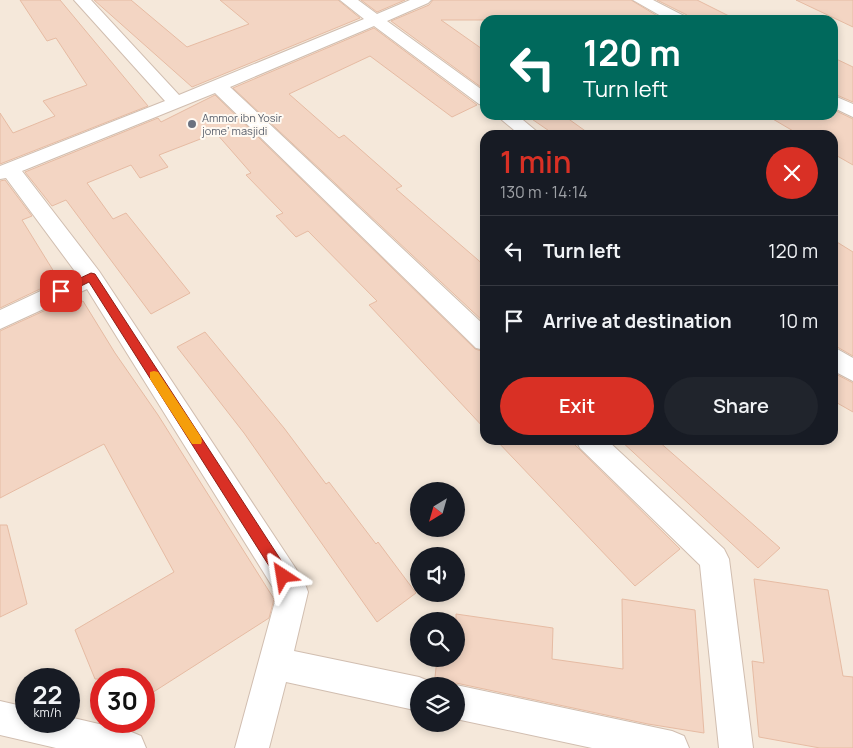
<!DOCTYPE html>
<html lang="en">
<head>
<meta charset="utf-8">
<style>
  body { margin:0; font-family:Manrope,sans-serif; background:#20242c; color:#f1f3f6; height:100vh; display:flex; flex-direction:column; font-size:19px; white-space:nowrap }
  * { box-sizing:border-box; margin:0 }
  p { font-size:16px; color:#9ea1a6 }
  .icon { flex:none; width:28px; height:28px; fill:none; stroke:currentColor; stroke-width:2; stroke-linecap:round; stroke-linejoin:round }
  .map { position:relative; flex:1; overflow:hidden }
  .panel { position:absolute; left:480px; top:130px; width:358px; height:315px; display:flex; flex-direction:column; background:#171b24; border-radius:15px; box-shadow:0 2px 8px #0003 }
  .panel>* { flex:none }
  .banner { position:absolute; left:480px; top:15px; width:358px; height:105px; border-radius:15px; box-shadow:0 2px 8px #0003; background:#00695c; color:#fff; overflow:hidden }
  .needle { width:32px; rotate:217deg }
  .fabs { position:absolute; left:410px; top:482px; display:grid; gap:10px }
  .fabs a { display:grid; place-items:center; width:55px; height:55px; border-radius:50%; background:#171b24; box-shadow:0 2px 8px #0003; font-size:25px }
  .speed { position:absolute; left:15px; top:668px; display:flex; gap:10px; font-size:25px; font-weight:700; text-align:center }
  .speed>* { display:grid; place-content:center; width:65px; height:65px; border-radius:50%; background:#171b24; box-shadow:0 2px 8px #0003; line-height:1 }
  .speed small { font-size:12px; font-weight:400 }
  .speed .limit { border:8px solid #d22; background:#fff; color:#111 }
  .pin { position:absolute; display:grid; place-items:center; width:42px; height:42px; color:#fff; margin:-21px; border-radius:10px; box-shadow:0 2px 8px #0006 }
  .me { position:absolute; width:55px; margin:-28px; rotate:327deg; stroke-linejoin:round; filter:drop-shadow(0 0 4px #0008) }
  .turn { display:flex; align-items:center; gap:18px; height:105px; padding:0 20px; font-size:22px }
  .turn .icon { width:65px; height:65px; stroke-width:2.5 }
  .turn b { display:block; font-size:35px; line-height:42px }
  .round { display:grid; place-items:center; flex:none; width:52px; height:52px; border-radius:26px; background:#20242c }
  .summary { display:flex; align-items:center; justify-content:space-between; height:85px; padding:0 20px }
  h1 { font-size:30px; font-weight:600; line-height:38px; color:#d93025 }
  .action { display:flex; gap:10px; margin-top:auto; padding:10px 20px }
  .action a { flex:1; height:58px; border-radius:30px; background:#d93025; color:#fff; font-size:20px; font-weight:600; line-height:58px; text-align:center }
  .action a+a { background:#20242c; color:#f1f3f6 }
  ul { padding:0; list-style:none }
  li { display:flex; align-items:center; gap:15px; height:70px; padding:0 20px; border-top:1px solid #363941 }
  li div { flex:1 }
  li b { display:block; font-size:19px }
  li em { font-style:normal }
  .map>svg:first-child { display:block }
  .residential { fill:#f5e8da; fill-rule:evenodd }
  .building { fill:#f3d5c3; stroke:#e6bba3 }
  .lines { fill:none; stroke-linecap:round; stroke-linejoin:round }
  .minor-casing { stroke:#d1beb0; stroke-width:2 }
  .minor { fill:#fff; fill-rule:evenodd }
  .route { fill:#d93025; stroke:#8d1f18 }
  .slow { fill:#f59e0b }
  .worship-dot { fill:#6b7280; stroke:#fffaf3; stroke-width:2 }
  .labels { text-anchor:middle; stroke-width:4; stroke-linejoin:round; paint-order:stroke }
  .far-worship-label { font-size:11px; fill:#5b616d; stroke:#fffaf3; text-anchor:start }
</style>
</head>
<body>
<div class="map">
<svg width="853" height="748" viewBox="0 0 853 748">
  <rect width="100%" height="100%" fill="#fdf6ec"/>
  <!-- residential -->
  <path class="residential" d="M0,0h853v748h-853zM485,20h347v95h-347zM485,135h347v305h-347zM419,491h37v38h-37zM419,556h37v38h-37zM419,621h37v38h-37zM26,679h43v42h-43zM101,679h43v42h-43zM419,686h37v38h-37z"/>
  <!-- building -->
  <path class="building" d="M20,0h40l88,106 -148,58v-51l13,20 42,-17 -12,-15 44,-16 -31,-47 -9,3z
    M94,0h37l56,47 62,-23 -29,-24h118l22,18 -168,69z
    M361,0h44l-28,12z
    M433,0h198l33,20h-58l-5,-2 -5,2h-155l44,31v39l-94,-69 38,-16z
    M657,0h40l40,20h-47l-3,-5z
    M796,0h57v27z
    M374,28l103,77 -25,12 -82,-61 -81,38 50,44 5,-3 58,51 -6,3 89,77v57l-252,-235z
    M832,57l21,10v35l-21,-9z
    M215,95l260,254 10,3v77l-116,-124 8,-4 -69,-70 -12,6 -20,-21 7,-3 -37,-38 5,-2 -35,-40 -57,22 9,12 -28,11 -9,-13 -44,18 26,36 13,-6 64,80 -39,21 -85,-114 -14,6 -27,-34 133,-54 3,4z
    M832,109l21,10v46l-21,-12v-18h-32l-34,-20h66z
    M526,115h37l28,20h-36z
    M5,180l27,36 -10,4 37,60 -59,28v-127z
    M832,239l21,13v104l-21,-12z
    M70,299l5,6 8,-4 32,52 43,62 116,184 -5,19 -125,80v-19h-49l-20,-49 99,-58 -70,-128 -104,54v-167z
    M205,332l79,96 42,56 3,-2 47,62 2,-2 38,51 -39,29 -133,-189 -67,-86z
    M832,372l21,11v29l-21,-12z
    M496,440h74l110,109 -45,37z
    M620,440h37l123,108 -22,20z
    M0,525h7l20,79 -27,13z
    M754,579l74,11 15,86 10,1v71h-33l-61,-11 -7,-76 12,2z
    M622,599l73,11 9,123 -56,-9 -192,-41 -4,3h-18l3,-27h19v-45l97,14 -1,31 71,10z"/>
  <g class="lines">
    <defs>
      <path id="minor" d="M74,0h17l88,95 185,-76 -24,-19h18l19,14 33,-14h21l-3,3 -41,18 98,71v13l-6,-1 -105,-78 -144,61 255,239v24l-9,-2 -261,-255 -193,78 77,100 205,310 4,11 -14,59 125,26 12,5 1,4h-13v25l-133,-29 -17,66h-34l42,-154 -190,-305 -87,40v-19l77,-36 -71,-96 -6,1v-13l165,-65z
        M633,0h20l33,17 2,3h-20z
        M832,95l21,9v13l-21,-10z
        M496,115h21l24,20h-21z
        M832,346l21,12v23l-21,-11z
        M576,440h31l117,109 5,10 24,189h-34l-19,-183 -120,-117z
        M456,685l216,46 12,5 5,12h-97l-136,-29v-33h-2z
        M0,701l26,6v14h43v-4l60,14 12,5 5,12h-90l-56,-13z"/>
    </defs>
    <!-- minor casing -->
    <use href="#minor" class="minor-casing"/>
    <!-- minor -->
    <use href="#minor" class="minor"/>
  </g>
  <!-- route -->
  <path class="route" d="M91,273l4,1 193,297 2,5 -2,4 -5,2 -5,-2 -189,-298 -24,12h-8v-5z"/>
  <!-- slow -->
  <path class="slow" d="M154,371l4,1 43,65 1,4 -1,3h-9l-42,-65v-7z"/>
  <!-- markers -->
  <circle class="worship-dot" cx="192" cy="124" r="5"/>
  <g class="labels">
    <!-- far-worship labels -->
    <g class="far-worship-label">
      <text x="202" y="122">Ammor ibn Yosir<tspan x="202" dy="13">jome’ masjidi</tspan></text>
    </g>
  </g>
</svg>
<div class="fabs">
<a><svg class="needle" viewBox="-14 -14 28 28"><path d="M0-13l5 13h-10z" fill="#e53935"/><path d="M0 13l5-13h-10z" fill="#9ea1a6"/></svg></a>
<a><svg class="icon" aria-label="sound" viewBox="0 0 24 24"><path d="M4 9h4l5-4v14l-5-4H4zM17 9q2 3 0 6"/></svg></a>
<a><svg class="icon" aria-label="search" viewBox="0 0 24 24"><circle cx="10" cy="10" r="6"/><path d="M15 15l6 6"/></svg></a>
<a><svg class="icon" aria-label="layers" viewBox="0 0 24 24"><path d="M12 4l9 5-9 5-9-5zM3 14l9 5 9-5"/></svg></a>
</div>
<div class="speed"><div>22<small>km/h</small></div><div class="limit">30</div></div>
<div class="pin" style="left:61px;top:291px;background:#d93025"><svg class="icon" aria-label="arrive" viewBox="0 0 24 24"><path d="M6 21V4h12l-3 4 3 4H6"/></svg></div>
<svg class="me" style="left:283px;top:576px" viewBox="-20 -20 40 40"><path d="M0-17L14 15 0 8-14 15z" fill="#d93025" stroke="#fff" stroke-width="4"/></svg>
<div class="banner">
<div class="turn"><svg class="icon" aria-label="left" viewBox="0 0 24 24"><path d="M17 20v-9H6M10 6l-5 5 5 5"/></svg><div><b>120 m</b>Turn left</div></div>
</div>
<section class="panel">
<div class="summary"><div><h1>1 min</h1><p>130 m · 14:14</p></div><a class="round" style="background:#d93025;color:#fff"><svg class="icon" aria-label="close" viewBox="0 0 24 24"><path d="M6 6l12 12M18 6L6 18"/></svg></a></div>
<ul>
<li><svg class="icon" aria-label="left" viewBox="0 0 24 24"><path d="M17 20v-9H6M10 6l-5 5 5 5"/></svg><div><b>Turn left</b></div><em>120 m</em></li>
<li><svg class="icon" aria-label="arrive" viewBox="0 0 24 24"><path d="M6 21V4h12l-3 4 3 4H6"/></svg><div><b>Arrive at destination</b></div><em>10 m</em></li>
</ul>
<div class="action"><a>Exit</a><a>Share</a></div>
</section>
</div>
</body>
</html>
